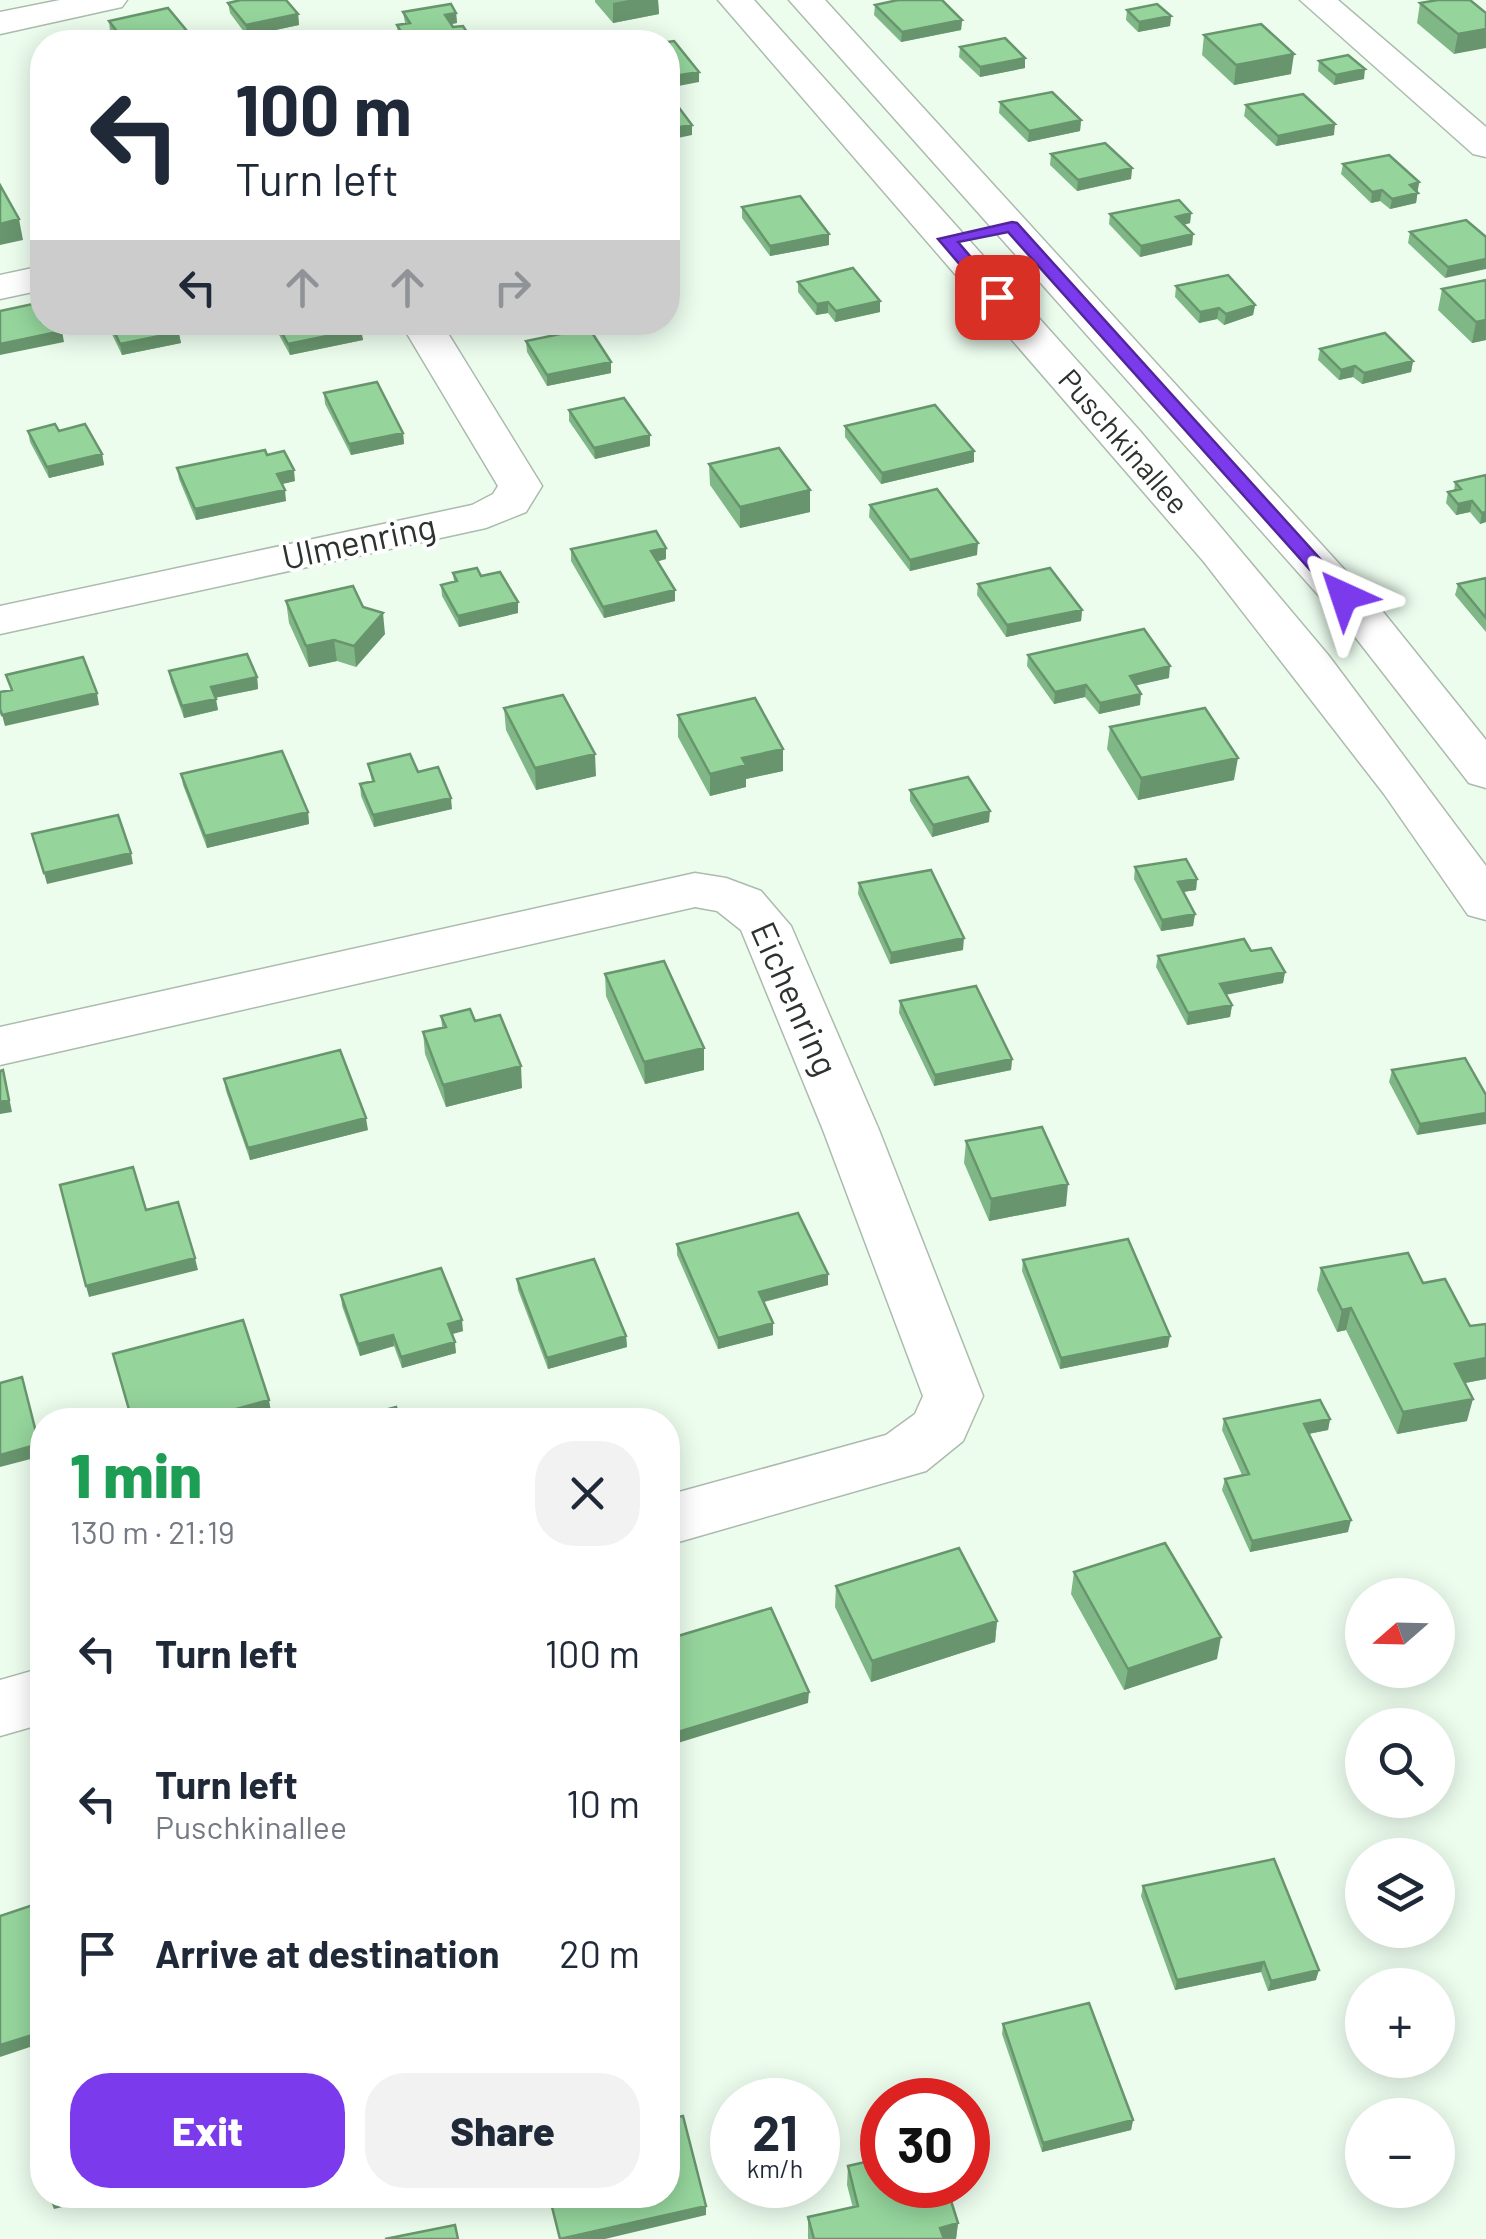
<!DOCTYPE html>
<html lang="en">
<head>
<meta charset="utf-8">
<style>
  body { margin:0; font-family:Barlow,sans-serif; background:#f2f2f3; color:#1f2937; height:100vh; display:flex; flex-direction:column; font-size:38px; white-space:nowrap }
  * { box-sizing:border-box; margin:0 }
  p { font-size:32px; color:#747a83 }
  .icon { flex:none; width:55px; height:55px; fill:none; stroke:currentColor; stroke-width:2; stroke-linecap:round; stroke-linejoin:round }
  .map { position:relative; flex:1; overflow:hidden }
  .panel { position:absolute; left:30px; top:1408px; width:650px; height:800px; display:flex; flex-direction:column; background:#fff; border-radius:40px; box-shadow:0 5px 25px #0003 }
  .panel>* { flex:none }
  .hud { position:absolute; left:30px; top:30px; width:650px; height:305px; border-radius:40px; box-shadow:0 5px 25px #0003; background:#fff; color:#1f2937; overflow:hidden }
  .needle { width:65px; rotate:250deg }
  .fabs { position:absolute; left:1345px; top:1578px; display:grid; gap:20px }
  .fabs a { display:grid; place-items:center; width:110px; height:110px; border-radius:50%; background:#fff; box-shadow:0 5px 25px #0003; font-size:50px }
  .speed { position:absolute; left:710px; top:2078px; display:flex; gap:20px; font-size:50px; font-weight:700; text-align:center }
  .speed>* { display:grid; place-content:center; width:130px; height:130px; border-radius:50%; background:#fff; box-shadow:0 5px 25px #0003; line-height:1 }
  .speed small { font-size:25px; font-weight:400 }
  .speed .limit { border:15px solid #d22; background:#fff; color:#111 }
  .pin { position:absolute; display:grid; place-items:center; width:85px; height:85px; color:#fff; margin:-42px; border-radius:20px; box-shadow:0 5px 15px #0006 }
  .me { position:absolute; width:110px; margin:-55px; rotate:318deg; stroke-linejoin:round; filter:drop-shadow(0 0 8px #0008) }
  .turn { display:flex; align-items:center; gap:35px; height:210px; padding:0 40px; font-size:45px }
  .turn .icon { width:130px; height:130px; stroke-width:2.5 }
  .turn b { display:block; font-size:70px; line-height:85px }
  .lanes { display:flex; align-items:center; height:95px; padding:0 40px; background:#0003; justify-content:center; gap:50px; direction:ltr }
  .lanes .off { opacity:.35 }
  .round { display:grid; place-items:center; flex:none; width:105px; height:105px; border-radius:40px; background:#f2f2f3 }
  .overview { display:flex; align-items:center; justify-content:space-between; height:170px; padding:0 40px }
  h1 { font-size:60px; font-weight:800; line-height:75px; color:#1e9e55 }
  .button { display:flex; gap:20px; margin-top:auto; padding:20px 40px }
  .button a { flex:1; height:115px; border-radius:40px; background:#7c3aed; color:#fff; font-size:40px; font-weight:800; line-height:115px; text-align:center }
  .button a+a { background:#f2f2f3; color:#1f2937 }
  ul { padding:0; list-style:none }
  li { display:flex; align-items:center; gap:30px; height:150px; padding:0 40px }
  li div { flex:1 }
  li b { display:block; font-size:38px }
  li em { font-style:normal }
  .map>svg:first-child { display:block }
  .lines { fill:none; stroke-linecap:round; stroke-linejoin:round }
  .minor-casing { stroke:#abbbad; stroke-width:3 }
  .minor { fill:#fff; fill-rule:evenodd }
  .wall { fill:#80b786 }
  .shaded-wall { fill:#68956d }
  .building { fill:#95d59c; stroke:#68956d; stroke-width:2.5 }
  .route { fill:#7c3aed; stroke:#51269a; stroke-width:2.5 }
  .labels { text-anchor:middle; stroke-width:8; stroke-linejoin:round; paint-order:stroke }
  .far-street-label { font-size:30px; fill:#2c322d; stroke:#fff }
  .street-label { font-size:35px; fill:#2c322d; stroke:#fff }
</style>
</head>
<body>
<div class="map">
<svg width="1486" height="2239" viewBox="0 0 1486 2239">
  <rect width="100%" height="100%" fill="#ecfdee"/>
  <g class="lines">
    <defs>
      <path id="minor" d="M60,0h67l-5,7 -122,27v-22z
        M718,0h36l386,431 189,225 157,210v54l-18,-5 -84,-121 -180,-232z
        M789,0h36l559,613 102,127v48l-17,-5 -117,-150z
        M1300,0h38l148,127v30l-13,-3z
        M42,266v24l-42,9v-24z
        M400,322h41l101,164 -16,26 -40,16 -486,106v-28l472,-101 21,-11 5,-8z
        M695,873l31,5 35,13 30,35 88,204 104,266 -20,45 -37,30 -258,74v-50l218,-60 29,-21 8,-18 -100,-266 -82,-200 -24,-19 -22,-4 -695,158v-38z
        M42,1668v56l-42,12v-56z"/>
    </defs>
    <!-- minor casing -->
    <use href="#minor" class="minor-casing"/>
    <!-- minor -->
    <use href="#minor" class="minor"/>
  </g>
  <!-- wall -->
  <path class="wall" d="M595,0h63l1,14 -46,9 -18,-21z
    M1470,0l-16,54 -37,-31 3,-20z
    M228,3l70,11 1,11 -52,11 -17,-23z
    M875,5l87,15 -1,10 -60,12 -27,-27z
    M1127,10l44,6 -1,10 -32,6 -12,-12z
    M403,12l53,1 1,10 -6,1 2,3 16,8 1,7h-68l-4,-7 -1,-10 8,-2z
    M109,21l78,10 1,10 -69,1 -9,-11z
    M1204,35l87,39 -57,11 -32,-30z
    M960,47l65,11v10l-45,9 -21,-20z
    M1319,61l45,18 -30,6 -16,-14z
    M1000,102l81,18 -1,11 -52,11 -29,-29z
    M1246,105l88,30 -58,11 -32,-30z
    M1051,154l81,14 -1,11 -54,12 -27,-26z
    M1343,164l76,18 -3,21 -26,6 -10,-8 -9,2 -30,-29z
    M742,207l87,38 -59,11 -28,-38z
    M1191,213l-1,10 -6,2 9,9 -1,11 -52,12 -31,-33 1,-10z
    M1466,220l-21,58 -37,-35 2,-11z
    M1486,280v60l-14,3 -34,-33 4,-21z
    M798,282l82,30 -45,10 -7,-9 -12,2 -18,-23z
    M1176,286l79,19 -2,10 -29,10 -7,-6 -18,4 -24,-26z
    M106,322h96l1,7 -24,5 2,9 -59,12z
    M272,322h86l5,18 -73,15z
    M526,341l85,32 -64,13 -20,-34z
    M1320,349l93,12 -2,11 -49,12 -9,-7 -14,3 -21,-20z
    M324,393l79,40 1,11 -53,11 -26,-51z
    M569,410l81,25v11l-55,13 -26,-38z
    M845,426l129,25v11l-93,22 -36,-47z
    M28,431h31l43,23 2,11 -55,13 -19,-36z
    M267,455l28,26 -13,3 4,17 -90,19 -17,-41 -2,-11z
    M709,464l101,26v22l-70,16 -30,-43z
    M1486,475v47l-6,2 -10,-12 -14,3 -10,-12 2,-11 6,-1 1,-9z
    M870,505l107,50 -67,16 -41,-54z
    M666,548v11l-9,2 18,40 -71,17 -33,-57v-12z
    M453,573l28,3 37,37 -59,14 -17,-31 -1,-11 13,-3z
    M1486,578v54l-31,-37 3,-11z
    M978,584l104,26 -1,11 -75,16 -29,-42z
    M286,601l77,6 22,27 -29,33 -19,-6 -28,6 -20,-44z
    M1028,655l141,23 -33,7 4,20 -41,9 -14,-17 -31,7 -27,-38z
    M169,671l88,6 1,12 -43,9 3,12 -34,8 -13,-36z
    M504,708l92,68 -60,14 -30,-60z
    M678,715l105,56 -37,8v8l-36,9 -32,-59z
    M1110,727l124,53 -96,20 -31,-51z
    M368,764l50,8 34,37 -78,18 -13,-31 -1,-12 12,-2z
    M181,774l127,38 1,12 -102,24 -24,-63z
    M910,790l79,32 -57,15 -22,-36z
    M1135,867l62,12 -1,11 -13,2 12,22 -2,12 -32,5 -27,-52z
    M859,883l104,67 -73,14 -32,-70z
    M1251,951l34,21 -2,11 -57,12 6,10 -2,12 -43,8 -31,-58 2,-11z
    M605,974l99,96 -59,14 -39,-88z
    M900,1001l112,58 -1,11 -77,16 -35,-73z
    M441,1016l34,5 47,67 -76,19 -21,-53 -2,-22 19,-5z
    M1465,1058l-48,77 -28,-53 3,-12z
    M224,1079l144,51 -118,30 -24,-69z
    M966,1141l100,65 -77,15 -25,-58z
    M677,1244l151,30v11l-64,17 9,21v12l-55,14 -41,-94z
    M1023,1260l145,87 -108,22 -38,-98z
    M1321,1268l102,15 47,43 16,-2v55l-21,4 2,38 -70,13 -51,-104 -9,2 -20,-42z
    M517,1279l109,57 1,11 -79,22 -30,-79z
    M341,1295l122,36 -11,3 4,19 -54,15 -8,-22 -34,10 -18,-50z
    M1224,1419h106l-2,11 -19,4 39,98 -98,20 -28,-62 3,-11 17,-4 -20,-45z
    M1074,1572l143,87 -93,31 -53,-96z
    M836,1586l161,35 -2,21 -124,40 -36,-75z
    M1143,1886l173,94 -48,11 -7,-19 -86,18 -34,-94z
    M1003,2024l130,96 -2,10 -89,22 -40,-118z
    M848,2166l110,57 -2,16h-148v-22l45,-9 -6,-23z"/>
  <!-- shaded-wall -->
  <path class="shaded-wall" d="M629,0h29l1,14 -46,9v-20z
    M456,13l1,10 -11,2 -1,-10z
    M298,14l1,11 -52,11 -1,-11z
    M1171,16l-1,10 -32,6 1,-10z
    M962,20l-1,10 -60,12 1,-10z
    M1486,29v19l-32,6 4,-20z
    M187,31l1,10 -6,1h-49z
    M469,35l1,7h-47z
    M1294,54l-3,20 -57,11 2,-20z
    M1025,58v10l-45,9v-10z
    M1365,69l-1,10 -30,6 2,-10z
    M699,72v10l-31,6v-11z
    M1081,120l-1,11 -52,11 1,-11z
    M1335,124l-1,11 -58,11 2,-10z
    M692,125v10l-24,5v-11z
    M1132,168l-1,11 -54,12 1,-11z
    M1419,182l-3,21 -26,6 2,-10 18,-14z
    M1382,190l-2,11 -9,2 1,-11z
    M1191,213l-1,10 -16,4 2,-10z
    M19,219l4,21 -23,5v-21z
    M829,234v11l-59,11v-10z
    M1193,234l-1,11 -52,12 1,-11z
    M1486,259v10l-41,9 3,-11z
    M880,301v11l-45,10 1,-11z
    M828,302v11l-12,2 1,-11z
    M1255,305l-2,10 -29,10 2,-11z
    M1219,308l-2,11 -18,4 1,-11z
    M1486,320v20l-14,3 4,-21z
    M182,322h20l1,7 -24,5 2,9 -59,12 -2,-11z
    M361,329l2,11 -73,15 -2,-11z
    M62,331l2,11 -64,13v-11z
    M1413,361l-2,11 -49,12 2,-11z
    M611,362v11l-64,13v-11z
    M1355,366l-2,11 -14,3 2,-10z
    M403,433l1,11 -53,11 -2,-11z
    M650,435v11l-55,13 -1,-11z
    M974,451v11l-93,22 1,-11z
    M102,454l2,11 -55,13 -2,-11z
    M294,470l1,11 -17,4 -1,-11z
    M285,490l1,11 -90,19 -1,-11z
    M810,490v22l-70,16v-21z
    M1472,501l-2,11 -14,3 2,-11z
    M1486,512v10l-6,2 2,-11z
    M978,543l-1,12 -67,16v-11z
    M666,548v11l-14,4 -1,-12z
    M675,590v11l-71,17 -1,-11z
    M518,602v11l-59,14 -1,-11z
    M1082,610l-1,11 -75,16 1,-12z
    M383,613l2,21 -29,33 -2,-21z
    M334,640l3,21 -28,6 -3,-21z
    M1170,666l-1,12 -40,9 1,-11z
    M257,677l1,12 -45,9 -2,-11z
    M1086,685l-1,12 -31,7 1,-12z
    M97,693l2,12 -94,21 -3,-11z
    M1141,694l-1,11 -41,9 1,-11z
    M216,699l2,11 -34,8 -2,-12z
    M783,749v22l-37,8v8l-36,9v-22l32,-16z
    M595,754l1,22 -60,14 -1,-22z
    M1238,758l-4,22 -96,20 3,-22z
    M451,798l1,11 -78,18 -1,-12z
    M990,811l-1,11 -57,15 1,-12z
    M308,812l1,12 -102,24 -2,-12z
    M131,853l2,11 -86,20 -3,-11z
    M1197,879l-1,11 -20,3 2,-11z
    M1195,914l-2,12 -32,5 1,-11z
    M964,938l-1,12 -73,14 1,-11z
    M1285,972l-2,11 -65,13 2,-12z
    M1232,1005l-2,12 -43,8 1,-12z
    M704,1048v22l-59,14 -1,-22z
    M1012,1059l-1,11 -77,16 1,-11z
    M521,1066l1,22 -76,19 -3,-22z
    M6,1082l6,30 -12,2v-12z
    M1486,1113v11l-69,11 3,-11z
    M366,1118l2,12 -118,30 -2,-12z
    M1068,1184l-2,22 -77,15 2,-22z
    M195,1258l3,12 -109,27 -3,-11z
    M828,1274v11l-69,18v-11z
    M1351,1308l-5,22 -9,2 5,-22z
    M462,1320l1,11 -14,4 -1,-11z
    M773,1323v12l-55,14v-11z
    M393,1335l1,11 -34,10 -2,-12z
    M626,1336l1,11 -79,22 -1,-11z
    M1170,1336l-2,11 -108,22 1,-11z
    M455,1342l1,11 -54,15 -1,-11z
    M1486,1358v21l-37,7 6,-22z
    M22,1377l20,79 -42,11v-12z
    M1473,1399l-6,22 -70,13 6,-22z
    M269,1400l2,12 -31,8h-44z
    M1330,1419l-2,11 -26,5 2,-11z
    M1351,1520l-3,12 -98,20 2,-11z
    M997,1621l-2,21 -124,40 1,-21z
    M1221,1637l-4,22 -93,31 4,-21z
    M809,1692l-1,11 -140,43v-11z
    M1264,1962l-3,10 -86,18 2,-10z
    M1319,1970l-3,10 -48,11 3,-10z
    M42,2032v11l-42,14v-12z
    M1133,2120l-2,10 -89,22 1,-9z
    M68,2195h45l-59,14 -4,-10z
    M706,2206v9l-101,24h-41z
    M958,2223l-2,16h-17l1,-11z"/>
  <!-- building -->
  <path class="building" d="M241,0h45l12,14 -52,11 -18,-22z
    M898,0h44l20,20 -60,12 -27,-27z
    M1438,0h32l16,13v16l-28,5 -38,-31z
    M451,4l5,9 -11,2 8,12 10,-1 6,9 -46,7h-16l-10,-17 13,-2 -7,-11z
    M1157,4l14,12 -32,6 -12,-12z
    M168,8l19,23 -54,11h-8l-16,-21z
    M1261,24l33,30 -58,11 -32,-30z
    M1005,38l20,20 -45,9 -20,-20z
    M674,41l25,31 -31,5 -1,-35z
    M1348,55l17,14 -29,6 -17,-14z
    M1052,92l29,28 -52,11 -29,-29z
    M668,93l24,32 -24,4z
    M1303,94l32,30 -57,12 -32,-31z
    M1105,143l27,25 -54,12 -27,-26z
    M1389,155l30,27 -9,3 8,8 -26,6 -10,-9 -10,2 -29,-28z
    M0,185l19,34 -19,5z
    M800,196l29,38 -59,12 -28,-39z
    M1179,200l12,13 -15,4 17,17 -52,12 -31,-32z
    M1466,220l20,17v22l-38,8 -38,-35z
    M853,268l27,33 -44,10 -8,-9 -11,2 -19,-22z
    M1228,275l27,30 -29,9 -7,-6 -19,4 -24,-26z
    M1486,280v40l-10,2 -34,-33z
    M42,302v20h16l4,9 -62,13v-33z
    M110,322h72l-7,2 4,8 -59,12z
    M276,322h82l3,7 -73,15z
    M589,328l22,34 -64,13 -21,-34z
    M1385,333l28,28 -49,12 -9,-7 -14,4 -21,-21z
    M377,382l26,51 -54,11 -25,-51z
    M624,398l26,37 -56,13 -25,-38z
    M935,405l39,46 -92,22 -37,-47z
    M55,424l4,7 26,-7 17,30 -55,13 -19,-36z
    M779,448l31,42 -70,17 -31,-43z
    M265,450l2,5 17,-4 10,19 -17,4 8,16 -90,19 -18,-41z
    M1486,475v37l-4,1 -10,-12 -14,3 -10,-12 13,-3 -6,-7z
    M937,489l41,54 -68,17 -40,-55z
    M656,531l10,17 -15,3 24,39 -72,17 -32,-58z
    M477,568l4,8 19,-4 18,30 -60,14 -17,-31 16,-4 -4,-8z
    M1050,568l32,42 -75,15 -29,-41z
    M1486,578v40l-28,-34z
    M353,586l10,21 20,6 -29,33 -20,-6 -28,6 -20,-45z
    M1144,629l26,37 -40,10 11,18 -41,9 -14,-18 -31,7 -27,-37z
    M247,654l10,23 -46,10 5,12 -34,7 -13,-35z
    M83,657l14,36 -95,22 -2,-6v-17l12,-2 -6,-15z
    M563,695l32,59 -60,14 -31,-60z
    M755,698l28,51 -41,9 4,7 -36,9 -32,-59z
    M1205,708l33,50 -97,20 -31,-51z
    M282,751l26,61 -103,24 -24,-62z
    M410,754l8,18 20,-5 13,31 -78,17 -13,-31 14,-3 -6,-17z
    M968,777l22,34 -57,14 -23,-35z
    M118,815l13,38 -87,20 -12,-39z
    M1186,859l11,20 -19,3 17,32 -33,6 -27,-53z
    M931,870l33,68 -73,15 -32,-70z
    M1244,939l7,12 20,-3 14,24 -65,12 12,21 -44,8 -30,-57z
    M664,961l40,87 -60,14 -39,-88z
    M976,986l36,73 -77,16 -35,-74z
    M470,1009l5,12 25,-6 21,51 -78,19 -20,-53 23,-5 -5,-11z
    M340,1050l26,68 -118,30 -24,-69z
    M1465,1058l21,37v18l-66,11 -28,-54z
    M3,1070l6,30 -9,2v-31z
    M1042,1127l26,57 -77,15 -25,-58z
    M133,1167l13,43 32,-8 17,56 -109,28 -26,-101z
    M798,1213l30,61 -69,18 14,31 -55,15 -41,-94z
    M1128,1239l42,97 -109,22 -38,-98z
    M1408,1253l15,30 22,-4 25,47 16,-2v34l-31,6 18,35 -70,13 -52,-104 -9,2 -21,-42z
    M594,1259l32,77 -79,22 -30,-79z
    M441,1268l21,52 -14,4 7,18 -54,15 -8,-22 -35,9 -17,-49z
    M243,1320l26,80 -73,20h-64l-19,-66z
    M22,1377l17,67 -39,11v-72z
    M1320,1400l10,19 -26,5 47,96 -99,21 -27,-62 24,-5 -25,-55z
    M396,1407l4,13h-46v-2z
    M1165,1543l56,94 -93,32 -54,-97z
    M959,1548l38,73 -125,40 -36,-75z
    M771,1608l38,84 -141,43v-96z
    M1274,1859l45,111 -48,11 -7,-19 -87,18 -34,-94z
    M42,1902v130l-42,13v-129z
    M1089,2003l44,117 -90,23 -40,-119z
    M683,2116l23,90 -146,33 -11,-44h119v-76z
    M882,2158v27h64l12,38 -18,5 4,11h-130l-6,-22 50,-11 -10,-40z
    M50,2195h18l-18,4z
    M455,2225l3,14h-73z"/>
  <!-- route -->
  <path class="route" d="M1012,222l5,1 333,369v8h-13l-329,-368 -50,10 47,55 -8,5 -6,-1 -53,-62z"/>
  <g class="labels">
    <!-- far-street labels -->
    <g class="far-street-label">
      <text transform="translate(1123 442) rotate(49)" y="10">Puschkinallee</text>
    </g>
    <!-- street labels -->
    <g class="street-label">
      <text transform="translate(359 542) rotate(-12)" y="12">Ulmenring</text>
      <text transform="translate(794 999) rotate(66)" y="12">Eichenring</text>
    </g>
  </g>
</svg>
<div class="fabs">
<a><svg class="needle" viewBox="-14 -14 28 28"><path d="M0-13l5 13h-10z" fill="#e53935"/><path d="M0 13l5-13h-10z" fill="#747a83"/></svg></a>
<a><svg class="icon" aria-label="search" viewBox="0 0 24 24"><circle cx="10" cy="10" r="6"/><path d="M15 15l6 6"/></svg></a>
<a><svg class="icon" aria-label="layers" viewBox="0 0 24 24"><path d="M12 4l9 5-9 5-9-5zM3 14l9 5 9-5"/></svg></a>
<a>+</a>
<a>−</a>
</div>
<div class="speed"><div>21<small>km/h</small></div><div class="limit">30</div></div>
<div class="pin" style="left:997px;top:297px;background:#d93025"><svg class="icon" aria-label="arrive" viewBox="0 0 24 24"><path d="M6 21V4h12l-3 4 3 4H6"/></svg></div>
<svg class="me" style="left:1344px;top:596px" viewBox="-20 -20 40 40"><path d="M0-17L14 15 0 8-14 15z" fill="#7c3aed" stroke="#fff" stroke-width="4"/></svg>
<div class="hud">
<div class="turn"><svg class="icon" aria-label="left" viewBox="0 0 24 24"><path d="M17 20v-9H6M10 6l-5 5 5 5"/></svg><div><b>100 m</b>Turn left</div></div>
<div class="lanes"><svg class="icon" aria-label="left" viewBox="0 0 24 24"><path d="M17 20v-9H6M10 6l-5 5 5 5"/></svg><svg class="icon off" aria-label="ahead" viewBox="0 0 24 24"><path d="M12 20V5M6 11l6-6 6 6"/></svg><svg class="icon off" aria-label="ahead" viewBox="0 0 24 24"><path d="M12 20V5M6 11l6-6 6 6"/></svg><svg class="icon off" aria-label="right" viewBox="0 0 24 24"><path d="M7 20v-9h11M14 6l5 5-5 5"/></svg></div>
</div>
<section class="panel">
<div class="overview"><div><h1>1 min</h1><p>130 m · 21:19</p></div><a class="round"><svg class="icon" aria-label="close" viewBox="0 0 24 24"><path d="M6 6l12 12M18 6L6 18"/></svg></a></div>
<ul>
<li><svg class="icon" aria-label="left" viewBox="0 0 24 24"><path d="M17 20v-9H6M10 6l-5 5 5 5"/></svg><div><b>Turn left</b></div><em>100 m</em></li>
<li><svg class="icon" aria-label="left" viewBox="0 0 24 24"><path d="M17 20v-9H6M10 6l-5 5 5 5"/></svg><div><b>Turn left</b><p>Puschkinallee</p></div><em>10 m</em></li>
<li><svg class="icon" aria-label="arrive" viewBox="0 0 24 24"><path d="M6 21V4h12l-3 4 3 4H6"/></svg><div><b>Arrive at destination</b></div><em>20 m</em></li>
</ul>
<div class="button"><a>Exit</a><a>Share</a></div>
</section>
</div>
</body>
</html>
